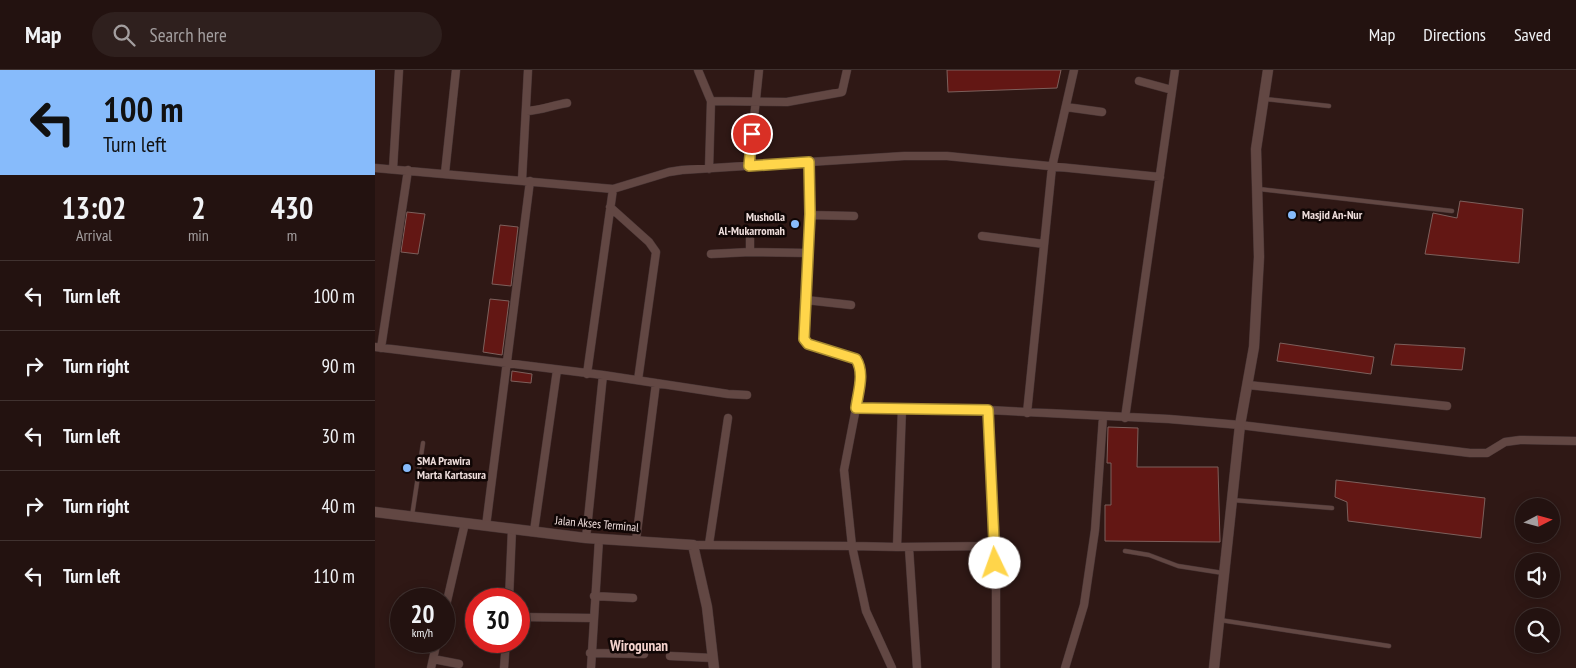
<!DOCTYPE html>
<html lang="en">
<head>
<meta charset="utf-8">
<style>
  body { margin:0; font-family:"PT Sans Narrow",sans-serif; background:#2f201e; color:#f1f3f6; height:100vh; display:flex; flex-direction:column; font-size:19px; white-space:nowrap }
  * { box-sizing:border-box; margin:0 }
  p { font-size:16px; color:#a39e9f }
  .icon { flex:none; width:28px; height:28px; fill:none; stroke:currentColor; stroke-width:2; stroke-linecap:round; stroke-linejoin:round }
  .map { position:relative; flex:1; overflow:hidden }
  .panel { display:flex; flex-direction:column; background:#231210; width:375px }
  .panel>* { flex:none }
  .top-card { background:#87bbfb; color:#111; overflow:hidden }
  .needle { width:32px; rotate:84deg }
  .fabs { position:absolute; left:1140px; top:428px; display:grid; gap:10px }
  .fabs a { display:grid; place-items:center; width:45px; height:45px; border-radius:50%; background:#231210; box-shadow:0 2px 12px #0003,0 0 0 1px #403230; font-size:25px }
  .speed { position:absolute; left:15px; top:518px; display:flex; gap:10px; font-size:25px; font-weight:700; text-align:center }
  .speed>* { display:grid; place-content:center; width:65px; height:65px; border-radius:50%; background:#231210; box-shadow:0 2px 12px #0003,0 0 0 1px #403230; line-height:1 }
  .speed small { font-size:12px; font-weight:400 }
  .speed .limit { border:8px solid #d22; background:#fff; color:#111 }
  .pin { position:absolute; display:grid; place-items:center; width:42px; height:42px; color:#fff; margin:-21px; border:2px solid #fff; border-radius:50%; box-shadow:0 1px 5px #0007 }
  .me { position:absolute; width:55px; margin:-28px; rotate:357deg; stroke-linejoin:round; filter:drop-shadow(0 0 4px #0008) }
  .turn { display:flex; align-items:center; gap:18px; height:105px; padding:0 20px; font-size:22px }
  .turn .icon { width:65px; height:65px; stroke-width:2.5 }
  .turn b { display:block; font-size:35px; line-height:42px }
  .eta { display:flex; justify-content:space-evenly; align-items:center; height:85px; text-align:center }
  .eta b { font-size:30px; font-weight:600; line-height:35px }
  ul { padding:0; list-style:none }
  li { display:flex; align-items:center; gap:15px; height:70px; padding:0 20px; border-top:1px solid #403230 }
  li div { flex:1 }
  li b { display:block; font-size:19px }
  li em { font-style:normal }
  header { display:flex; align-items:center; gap:30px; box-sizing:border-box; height:70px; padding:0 25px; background:#231210; border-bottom:1px solid #403230 }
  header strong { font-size:24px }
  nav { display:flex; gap:28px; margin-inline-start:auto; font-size:18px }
  .search { width:350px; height:45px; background:#2f201e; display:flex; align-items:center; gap:12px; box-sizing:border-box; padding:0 18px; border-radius:28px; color:#a39e9f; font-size:19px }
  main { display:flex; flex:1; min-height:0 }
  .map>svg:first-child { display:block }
  .building { fill:#631714; stroke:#7d605c }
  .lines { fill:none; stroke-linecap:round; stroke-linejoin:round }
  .service-casing { stroke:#463333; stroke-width:5 }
  .minor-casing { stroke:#463333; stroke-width:9 }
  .tertiary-casing { stroke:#463333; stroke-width:11 }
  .service { stroke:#624743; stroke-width:4 }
  .minor { stroke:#624743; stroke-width:8 }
  .tertiary { stroke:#624743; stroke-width:10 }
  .route-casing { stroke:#a68a30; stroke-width:12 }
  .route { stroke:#ffd54a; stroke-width:9 }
  .poi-dot { fill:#87bbfb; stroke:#100605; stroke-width:2 }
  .labels { text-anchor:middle; stroke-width:5; stroke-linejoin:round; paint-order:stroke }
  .poi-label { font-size:12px; font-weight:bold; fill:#efdedc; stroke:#100605; text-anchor:start }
  .street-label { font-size:12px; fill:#efdedc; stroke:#100605 }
  .quarter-label { font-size:15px; font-weight:bold; fill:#f3d2cd; stroke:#100605 }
</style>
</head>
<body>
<header>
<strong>Map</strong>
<div class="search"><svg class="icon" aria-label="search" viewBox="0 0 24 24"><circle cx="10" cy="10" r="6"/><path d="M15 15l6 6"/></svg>Search here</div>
<nav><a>Map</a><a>Directions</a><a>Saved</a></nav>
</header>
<main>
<section class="panel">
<div class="top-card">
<div class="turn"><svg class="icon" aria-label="left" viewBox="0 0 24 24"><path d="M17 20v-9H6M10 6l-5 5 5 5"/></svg><div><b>100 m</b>Turn left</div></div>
</div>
<div class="eta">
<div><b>13:02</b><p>Arrival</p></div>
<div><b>2</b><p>min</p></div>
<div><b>430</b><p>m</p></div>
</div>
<ul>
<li><svg class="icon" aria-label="left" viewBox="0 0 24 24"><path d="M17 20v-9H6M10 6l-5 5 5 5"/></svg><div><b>Turn left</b></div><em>100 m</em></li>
<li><svg class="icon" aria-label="right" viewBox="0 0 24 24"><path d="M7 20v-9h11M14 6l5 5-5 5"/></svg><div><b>Turn right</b></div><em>90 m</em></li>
<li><svg class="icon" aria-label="left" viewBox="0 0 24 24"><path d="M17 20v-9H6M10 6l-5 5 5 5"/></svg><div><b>Turn left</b></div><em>30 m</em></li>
<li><svg class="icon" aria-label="right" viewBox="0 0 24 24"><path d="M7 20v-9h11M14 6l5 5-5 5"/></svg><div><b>Turn right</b></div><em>40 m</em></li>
<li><svg class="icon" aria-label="left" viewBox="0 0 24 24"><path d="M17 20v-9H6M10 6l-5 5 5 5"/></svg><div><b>Turn left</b></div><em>110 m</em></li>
</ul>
</section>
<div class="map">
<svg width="1201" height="598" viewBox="0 0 1201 598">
  <rect width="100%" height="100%" fill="#2f1815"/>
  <!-- building -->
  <path class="building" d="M572,0h114l-4,18 -109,4z
    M1085,131l63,8 -4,54 -94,-9 8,-41 24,5z
    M32,142l18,2 -7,40 -17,-2z
    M125,155l18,2 -7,59 -19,-2z
    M115,229l19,2 -7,54 -19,-3z
    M905,273l94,14 -3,17 -94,-13z
    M1020,274l70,4 -3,22 -71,-5z
    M137,301l20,3 -1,9 -20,-2z
    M733,357l30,1 -1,39h81l2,75 -115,-1v-36h6v-42h-4z
    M961,410l149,18 -4,40 -133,-17 -1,-19 -12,-5z"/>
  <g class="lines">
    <defs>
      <path id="service" d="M890,29l64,7
        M884,119l193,22
        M857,430l100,8
        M37,446l11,-73
        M750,481l24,4 29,11 45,7
        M845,550l169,26"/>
      <path id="minor" d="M323,0l13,31 -2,68
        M764,11l33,9
        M336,31l76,1 55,-10 5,-22
        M691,37l36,5
        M151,41c14,0 27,-6 41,-8
        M434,92l1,53 -6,124 4,5 48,15c9,14 2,33 0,49
        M374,96l10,-96
        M0,98l238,21 56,-17 13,-2 222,-14h43l213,21
        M18,99l6,-99
        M70,103l11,-103
        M147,110l6,-110
        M235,137l39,35 7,10 -18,128
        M435,145l44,1
        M375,165v17l59,1
        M607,166l62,8
        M336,184l39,-2
        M431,230l45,5
        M0,277l228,28 125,19 19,1
        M6,278l27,-178
        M212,304l26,-185
        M873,315l199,21
        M527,338l-5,139 96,-1
        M613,340l8,170v88
        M652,343l25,-246 22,-97
        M750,348l50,-348
        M111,456l44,-345
        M159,461l23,-161
        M211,468l17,-163
        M261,470l20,-157
        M334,474l19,-126
        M318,475l159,1 -8,-76 12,-62 132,2 181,9 71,6 230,28h17l18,-11 15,-2 56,1
        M534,478l8,120
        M219,526l39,2
        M134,529l3,-70
        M69,544l21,-91
        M144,547l73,1
        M215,583l54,1
        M295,586l43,2
        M58,589l26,5
        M56,598l6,-27
        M129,598l2,-27
        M216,598l8,-129
        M517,598l-26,-57 -14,-65 45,1
        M690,598l19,-63 11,-75 8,-113"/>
      <path id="tertiary" d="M0,442l211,26 107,7 14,62 7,61
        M839,598l26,-243 14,-78 5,-90 -3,-108 12,-79"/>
    </defs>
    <!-- service casing -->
    <use href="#service" class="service-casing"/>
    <!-- minor casing -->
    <use href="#minor" class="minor-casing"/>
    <!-- tertiary casing -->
    <use href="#tertiary" class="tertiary-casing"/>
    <!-- service -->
    <use href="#service" class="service"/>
    <!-- minor -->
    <use href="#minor" class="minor"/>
    <!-- tertiary -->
    <use href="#tertiary" class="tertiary"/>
  </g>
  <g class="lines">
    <defs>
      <path id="route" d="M377,64l-3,32 60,-4 1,52 -6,125 4,5 48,15c9,14 2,33 0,49l132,2 7,153"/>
    </defs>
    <!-- route casing -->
    <use href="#route" class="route-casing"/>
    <!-- route -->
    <use href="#route" class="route"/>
  </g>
  <!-- markers -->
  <g class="poi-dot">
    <circle cx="917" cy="145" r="5"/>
    <circle cx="420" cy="154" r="5"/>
    <circle cx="32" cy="398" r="5"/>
  </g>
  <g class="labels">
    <!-- poi labels -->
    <g class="poi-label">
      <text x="927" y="149">Masjid An-Nur</text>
      <text x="410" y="151" text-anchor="end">Musholla<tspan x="410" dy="14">Al-Mukarromah</tspan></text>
      <text x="42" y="395">SMA Prawira<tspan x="42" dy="14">Marta Kartasura</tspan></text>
    </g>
    <!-- street labels -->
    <g class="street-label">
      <text transform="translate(222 454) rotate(5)" y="4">Jalan Akses Terminal</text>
    </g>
    <!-- quarter labels -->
    <g class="quarter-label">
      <text x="264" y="581">Wirogunan</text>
    </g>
  </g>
</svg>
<div class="fabs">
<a><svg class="needle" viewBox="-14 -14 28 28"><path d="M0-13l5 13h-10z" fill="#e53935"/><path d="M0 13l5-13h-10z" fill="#a39e9f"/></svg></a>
<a><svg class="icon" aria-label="sound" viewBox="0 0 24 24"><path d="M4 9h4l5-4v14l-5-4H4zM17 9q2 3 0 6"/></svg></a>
<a><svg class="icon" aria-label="search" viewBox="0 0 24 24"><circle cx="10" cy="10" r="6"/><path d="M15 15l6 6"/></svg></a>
</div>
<div class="speed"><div>20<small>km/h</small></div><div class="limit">30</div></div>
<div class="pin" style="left:377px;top:64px;background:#d93025"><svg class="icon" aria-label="arrive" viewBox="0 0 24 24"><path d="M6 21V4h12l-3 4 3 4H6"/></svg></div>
<svg class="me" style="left:620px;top:493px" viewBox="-20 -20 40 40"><circle r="19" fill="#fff"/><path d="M0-13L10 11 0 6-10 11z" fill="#ffd54a"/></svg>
</div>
</main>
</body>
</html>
